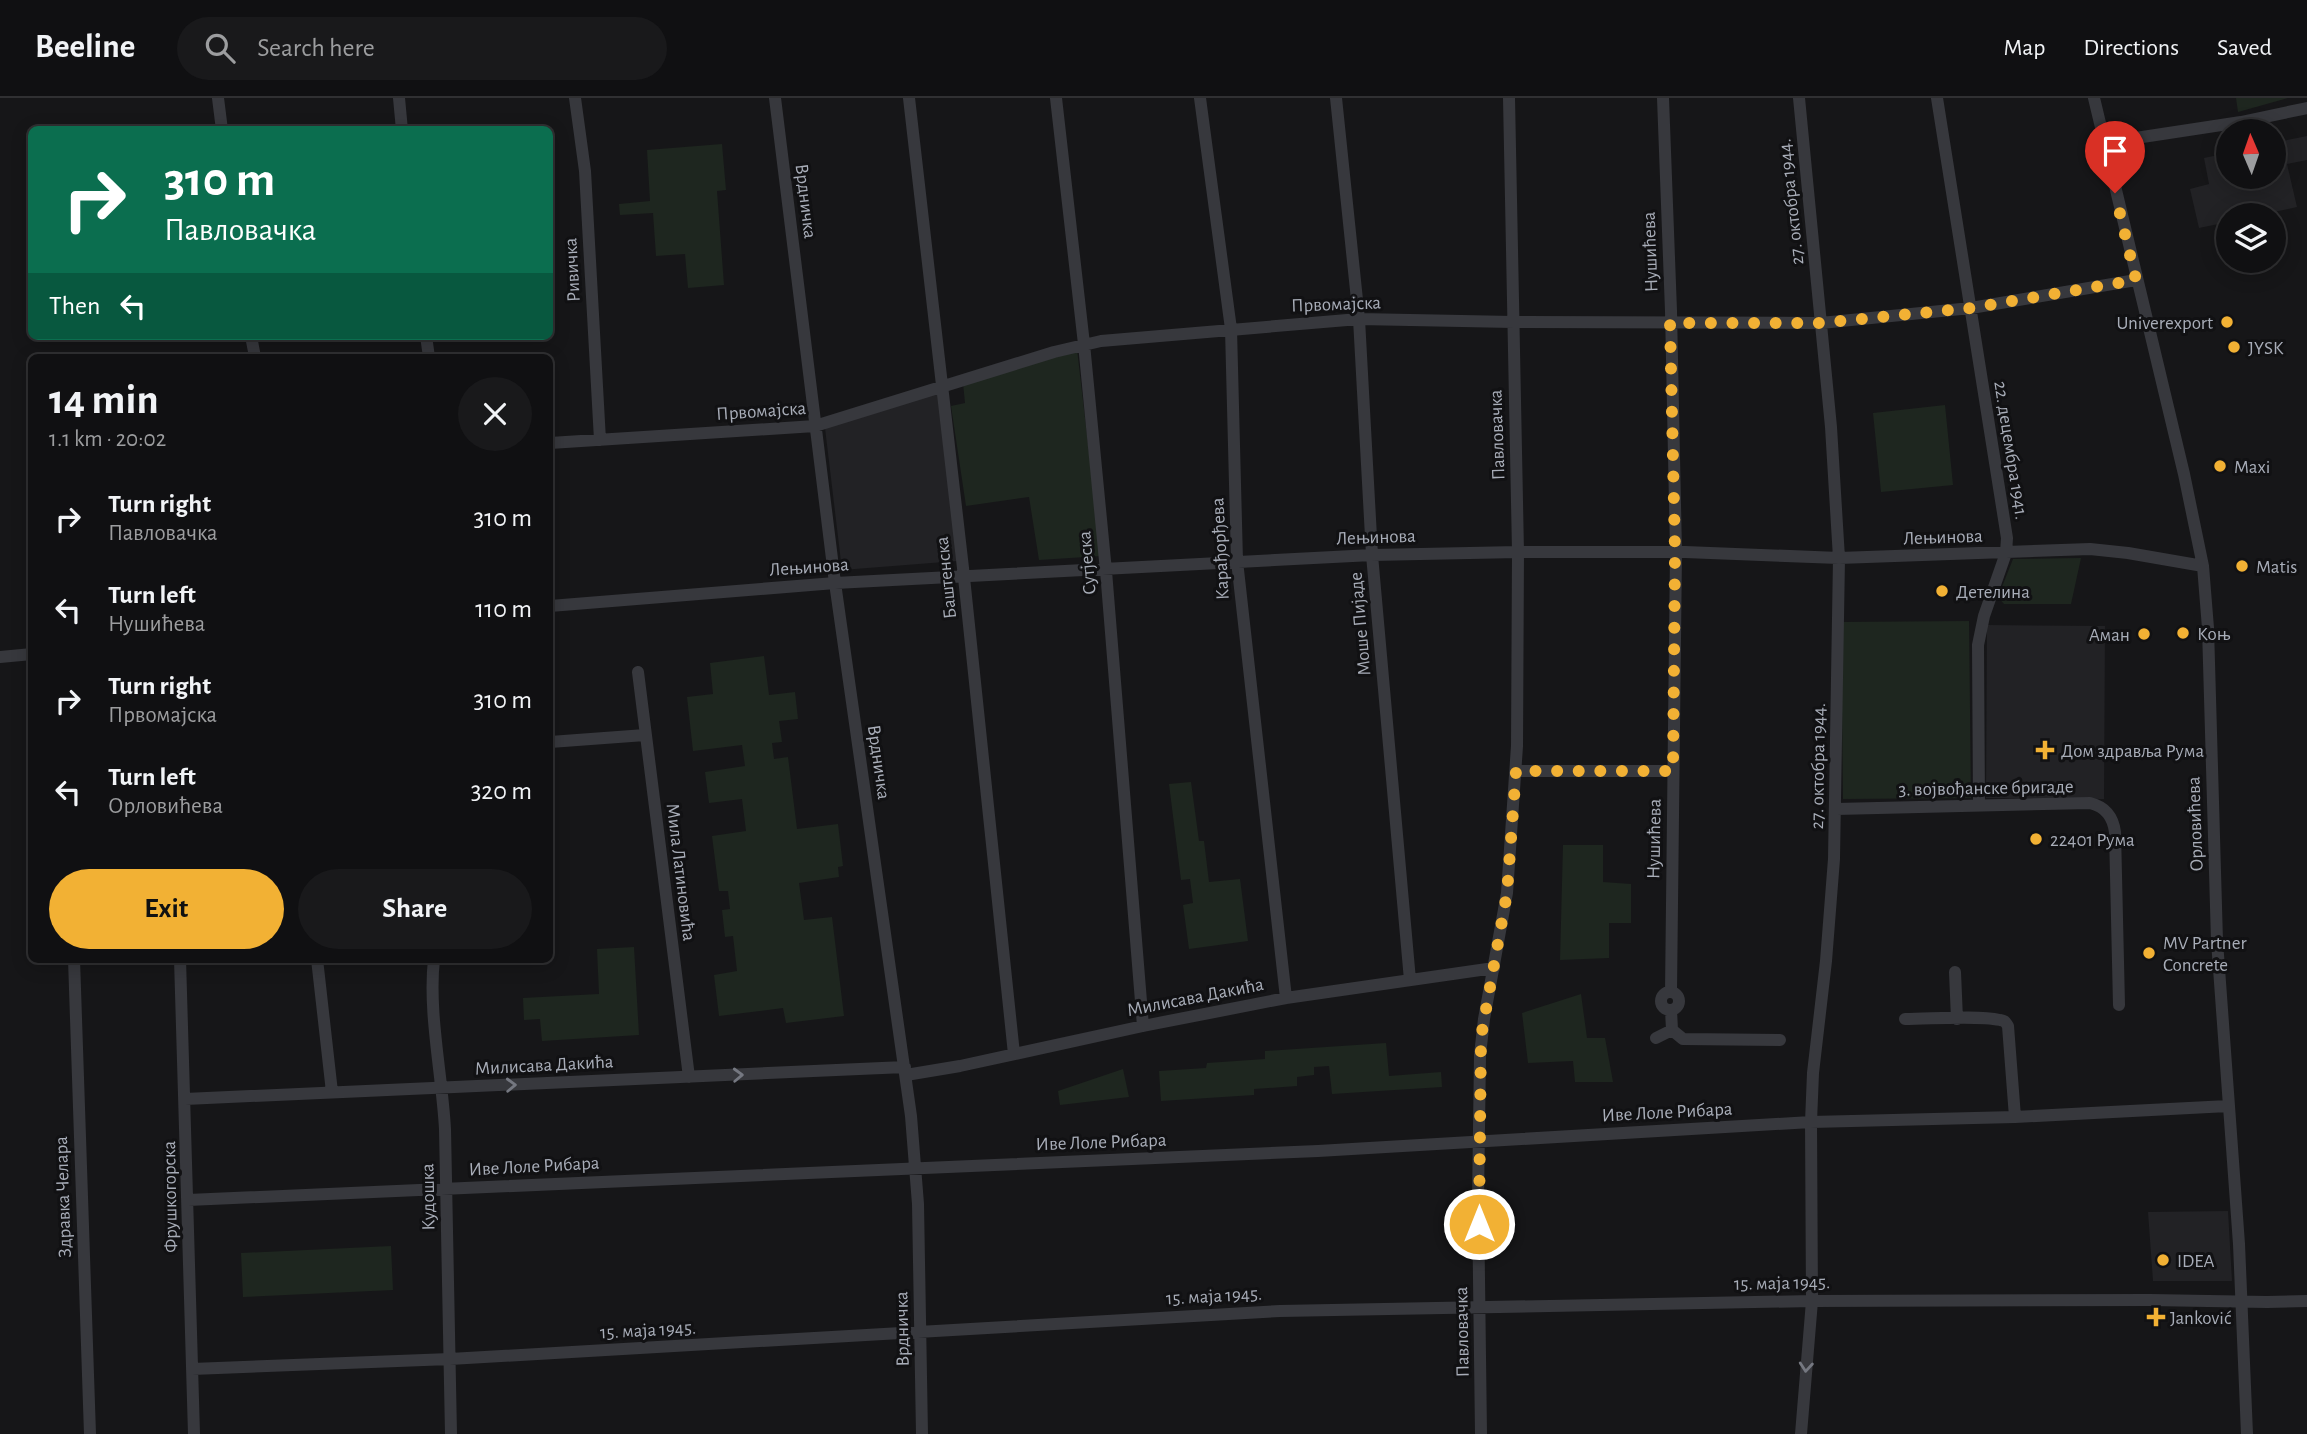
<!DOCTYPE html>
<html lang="en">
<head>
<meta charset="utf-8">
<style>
  body { margin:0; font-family:"Alegreya Sans",sans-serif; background:#19191b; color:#f1f3f6; height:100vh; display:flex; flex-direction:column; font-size:26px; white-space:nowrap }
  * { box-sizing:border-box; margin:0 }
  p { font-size:23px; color:#9c9d9f }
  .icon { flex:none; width:38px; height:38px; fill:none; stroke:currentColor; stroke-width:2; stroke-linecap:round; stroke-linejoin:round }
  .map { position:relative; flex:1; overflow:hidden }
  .drawer { position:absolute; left:28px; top:256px; width:525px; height:609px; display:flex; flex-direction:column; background:#101012; border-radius:10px; box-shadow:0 4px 18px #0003,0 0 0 2px #303032 }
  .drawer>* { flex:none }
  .guide { position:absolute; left:28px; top:28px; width:525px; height:214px; border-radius:10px; box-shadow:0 4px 18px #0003,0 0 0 2px #303032; background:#0b6e4f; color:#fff; overflow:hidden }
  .needle { width:46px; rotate:358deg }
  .controls { position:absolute; left:2216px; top:21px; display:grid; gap:14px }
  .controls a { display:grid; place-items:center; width:70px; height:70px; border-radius:50%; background:#101012; box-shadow:0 4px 18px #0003,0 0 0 2px #303032; font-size:35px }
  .pin { position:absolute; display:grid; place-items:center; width:60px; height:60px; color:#fff; margin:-72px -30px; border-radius:50% 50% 50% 0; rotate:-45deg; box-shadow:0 0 7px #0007 }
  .pin .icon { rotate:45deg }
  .me { position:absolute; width:77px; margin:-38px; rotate:0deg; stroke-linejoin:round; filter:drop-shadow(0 0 5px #0008) }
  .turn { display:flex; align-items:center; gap:24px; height:147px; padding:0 21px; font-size:32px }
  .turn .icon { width:91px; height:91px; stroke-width:2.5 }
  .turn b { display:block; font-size:49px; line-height:60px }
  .then { display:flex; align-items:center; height:66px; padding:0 21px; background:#0003; gap:14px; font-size:26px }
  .round { display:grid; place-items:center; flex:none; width:74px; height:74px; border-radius:37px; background:#19191b }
  .head { display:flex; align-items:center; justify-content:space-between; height:119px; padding:0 21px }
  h1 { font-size:42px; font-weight:700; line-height:52px }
  .primary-button { display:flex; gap:14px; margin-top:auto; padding:14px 21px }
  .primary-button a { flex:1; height:80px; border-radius:42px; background:#f2b134; color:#111; font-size:28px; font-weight:700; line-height:80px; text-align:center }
  .primary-button a+a { background:#19191b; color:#f1f3f6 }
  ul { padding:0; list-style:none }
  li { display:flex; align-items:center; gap:21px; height:91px; padding:0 21px }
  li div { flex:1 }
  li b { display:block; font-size:26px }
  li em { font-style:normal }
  header { display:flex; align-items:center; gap:42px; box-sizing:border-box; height:98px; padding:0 35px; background:#101012; border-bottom:2px solid #303032 }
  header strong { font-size:33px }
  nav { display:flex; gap:38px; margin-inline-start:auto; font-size:24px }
  .search { width:490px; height:63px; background:#19191b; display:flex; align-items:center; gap:18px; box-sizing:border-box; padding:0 24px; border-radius:38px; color:#9c9d9f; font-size:26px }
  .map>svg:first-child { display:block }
  .built { fill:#222225 }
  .green { fill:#1e261f }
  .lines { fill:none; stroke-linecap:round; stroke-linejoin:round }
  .minor { stroke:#37383d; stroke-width:12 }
  .oneway { stroke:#757881 }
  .route { stroke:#f2b134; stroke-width:12; stroke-dasharray:0 21.6 }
  .poi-dot { fill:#f2b134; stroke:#111113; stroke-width:2.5 }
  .labels { text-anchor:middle; stroke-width:6; stroke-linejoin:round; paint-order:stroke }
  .street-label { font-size:19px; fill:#a8adb8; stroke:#111113 }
  .poi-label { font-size:19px; fill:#a8adb8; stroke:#111113; text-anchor:start }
</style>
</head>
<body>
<header>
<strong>Beeline</strong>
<div class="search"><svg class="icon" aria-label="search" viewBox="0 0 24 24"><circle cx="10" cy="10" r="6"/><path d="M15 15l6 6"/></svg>Search here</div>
<nav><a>Map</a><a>Directions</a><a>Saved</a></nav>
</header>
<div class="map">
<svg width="2307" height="1336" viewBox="0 0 2307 1336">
  <rect width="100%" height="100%" fill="#161618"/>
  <!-- built -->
  <path class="built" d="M2307,38v24l-20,4 10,43 -37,8h-32v7l-29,6 -9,-39 19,-5 -5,-26 24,-5v24h45v-34z
    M941,292l16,171 -115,9 -17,-142z
    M1987,527l118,1 -1,173 -118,-1z
    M2228,1113l4,70h-79l-5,-69z"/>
  <!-- green -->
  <path class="green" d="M2236,0h52l-50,14z
    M722,46l4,46 -9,1 7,94 -36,3 -3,-34 -29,2 -3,-43 -33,2 -1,-11 31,-3 -3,-51z
    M1077,251l24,207 -62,4 -10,-63 -63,9 -15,-100 14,-3 -2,-20z
    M1945,307l8,80 -72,7 -8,-79z
    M2081,460l-10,46h-67l-6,-7 15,-38z
    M1969,523l2,177 -128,1 -2,-177z
    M764,558l5,39 26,-3 3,27 -19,2 3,21 -10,1 2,16 14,-2 9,72 41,-5 5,42 -5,1 1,10 -40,6 5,37 28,-3 12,99 -58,7 -3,-15 -64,8 -5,-41 23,-4 -4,-35 -8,1 -3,-27 8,-1 -2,-18h-9l-7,-55 34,-5 -4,-32 -33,4 -4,-31 40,-6 -3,-21 -49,6 -6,-54 26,-3 -3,-31z
    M1191,684l8,59h5l5,41 31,-3 8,62 -59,8 -6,-44 10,-2 -3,-24 -9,1 -12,-96z
    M1563,747h40v37l28,2v39h-22v35l-49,2z
    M634,849l5,88 -97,6 -2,-22 -16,1 -1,-22 76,-4 -2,-45z
    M1581,896l6,44h18l8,44h-38l-2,-21 -45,2 -6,-50z
    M1386,945l3,33 52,-4 1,15 -110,7 -3,-28 -15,1v8l-17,2v9l-43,3v6l-93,6 -2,-30 47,-3 1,-5 58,-4v-8z
    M1123,971l6,28 -69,8 -2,-14z
    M391,1148l2,44 -150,7 -2,-44z"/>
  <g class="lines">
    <!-- minor -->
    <path class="minor" d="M218,0l4,32
      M399,0l3,32
      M575,0l10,73 15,269
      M775,0l60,485 76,533 7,88 4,230
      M909,0l54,470 51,486
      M1056,0l28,246 22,227 37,455
      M1200,0l31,231 6,232 49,437
      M1336,0l23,221 13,236 38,425
      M1663,0l8,213 5,241 -5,440
      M1799,0l32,329 8,131 -5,301 -8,102 -13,112 -2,49 1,179 -11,133
      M1937,0l70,440 -1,15 -22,63 -6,29 1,161
      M2094,0l90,376 19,92 5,62 9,313 22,303 8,190
      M2103,45l138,-21 66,-14
      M251,238l4,21
      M426,238l3,21
      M550,345l265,-17 239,-74 47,-11 258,-22 154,3 308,1 150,-15 165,-28
      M550,508l285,-23 537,-28 146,-3h167l154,6 251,-9 38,4 75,13
      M0,559l32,-3
      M638,574l51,405
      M550,644l95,-7
      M1516,673h157
      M1836,711l254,-6c16,4 23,14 25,29l4,173
      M74,861l16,475
      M180,861l14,475
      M317,861l15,133
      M434,861c-6,53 8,115 11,170l6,305
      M1955,874l2,47
      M1661 903a9 9 0 1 1 18 0a9 9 0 1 1-18 0Z
      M1671,912l1,20 11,9 97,1
      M1905,921c26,0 72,-4 95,1 6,1 5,2 8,6l7,91
      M1656,940l16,-8
      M906,977l54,-9 183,-40 143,-28 208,-30
      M185,1001l720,-32
      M188,1102l1130,-49 493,-29 204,-5 213,-11
      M192,1271l258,-10 830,-48 532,-10 338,-1 117,2 40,-1
      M1481,1336l-3,-233 2,-146 4,-36 23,-126 10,-147 1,-194 -9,-454"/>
  </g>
  <!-- one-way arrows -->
  <defs><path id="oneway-chevron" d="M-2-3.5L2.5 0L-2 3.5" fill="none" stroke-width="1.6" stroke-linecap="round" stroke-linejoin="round" transform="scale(1.75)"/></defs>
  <g class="oneway">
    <use href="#oneway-chevron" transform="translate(738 977) rotate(-2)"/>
    <use href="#oneway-chevron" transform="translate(511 987) rotate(-2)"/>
    <use href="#oneway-chevron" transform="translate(1806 1269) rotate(95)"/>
  </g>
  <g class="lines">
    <!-- route -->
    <path class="route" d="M1479,1126l2,-187 26,-144 9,-122h157l2,-219 -5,-229h151l150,-15 165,-28 -21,-87"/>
  </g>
  <!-- markers -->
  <g class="poi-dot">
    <circle cx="2227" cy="224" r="7"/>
    <circle cx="2234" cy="249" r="7"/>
    <circle cx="2220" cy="368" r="7"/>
    <circle cx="2242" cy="468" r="7"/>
    <circle cx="1942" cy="493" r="7"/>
    <circle cx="2183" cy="535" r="7"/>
    <circle cx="2144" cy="536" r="7"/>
    <path d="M2041.5 641.5h7v7h7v7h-7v7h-7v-7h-7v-7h7z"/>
    <circle cx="2036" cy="741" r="7"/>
    <circle cx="2149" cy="855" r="7"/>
    <circle cx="2163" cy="1162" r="7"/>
    <path d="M2152.5 1208.5h7v7h7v7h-7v7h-7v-7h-7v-7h7z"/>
  </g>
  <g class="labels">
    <!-- street labels -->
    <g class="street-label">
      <text transform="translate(807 103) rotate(83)" y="7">Врдничка</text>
      <text transform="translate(1790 104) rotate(-96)" y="7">27. октобра 1944.</text>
      <text transform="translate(1649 154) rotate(-92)" y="7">Нушићева</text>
      <text transform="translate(571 172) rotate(-93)" y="7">Ривичка</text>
      <text transform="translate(1336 205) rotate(-2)" y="7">Првомајска</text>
      <text transform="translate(761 312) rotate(-4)" y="7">Првомајска</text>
      <text transform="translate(1496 337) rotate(-92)" y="7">Павловачка</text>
      <text transform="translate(2012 352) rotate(81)" y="7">22. децембра 1941.</text>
      <text transform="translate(1376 438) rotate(-2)" y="7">Лењинова</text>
      <text transform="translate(1943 438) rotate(-2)" y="7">Лењинова</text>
      <text transform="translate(1219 451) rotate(-93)" y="7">Карађорђева</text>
      <text transform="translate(1086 465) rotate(-95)" y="7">Сутјеска</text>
      <text transform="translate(809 468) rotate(-4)" y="7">Лењинова</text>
      <text transform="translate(945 480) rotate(-96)" y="7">Баштенска</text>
      <text transform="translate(1359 526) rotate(-95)" y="7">Моше Пијаде</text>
      <text transform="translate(880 664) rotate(82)" y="7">Врдничка</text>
      <text transform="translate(1817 668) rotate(-89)" y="7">27. октобра 1944.</text>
      <text transform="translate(1986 689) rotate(-1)" y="7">3. војвођанске бригаде</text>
      <text transform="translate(2194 726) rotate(-92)" y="7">Орловићева</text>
      <text transform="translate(1653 741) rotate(-89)" y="7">Нушићева</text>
      <text transform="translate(682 774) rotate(83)" y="7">Мила Латиновића</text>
      <text transform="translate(1195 898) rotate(-11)" y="7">Милисава Дакића</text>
      <text transform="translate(544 966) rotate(-3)" y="7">Милисава Дакића</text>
      <text transform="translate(1667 1013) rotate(-3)" y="7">Иве Лоле Рибара</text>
      <text transform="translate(1101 1043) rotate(-2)" y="7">Иве Лоле Рибара</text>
      <text transform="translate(534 1067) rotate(-3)" y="7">Иве Лоле Рибара</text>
      <text transform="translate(62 1099) rotate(-92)" y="7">Здравка Челара</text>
      <text transform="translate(169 1099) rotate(-91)" y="7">Фрушкогорска</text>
      <text transform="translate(427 1099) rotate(-91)" y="7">Кудошка</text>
      <text transform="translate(1782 1184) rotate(-1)" y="7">15. маја 1945.</text>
      <text transform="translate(1214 1197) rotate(-3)" y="7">15. маја 1945.</text>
      <text transform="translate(648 1231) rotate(-3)" y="7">15. маја 1945.</text>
      <text transform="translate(901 1231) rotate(-91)" y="7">Врдничка</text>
      <text transform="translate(1461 1234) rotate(-91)" y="7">Павловачка</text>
    </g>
    <!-- poi labels -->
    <g class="poi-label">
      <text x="2213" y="231" text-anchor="end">Univerexport</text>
      <text x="2248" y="256">JYSK</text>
      <text x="2234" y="375">Maxi</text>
      <text x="2256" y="475">Matis</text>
      <text x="1956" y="500">Детелина</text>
      <text x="2197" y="542">Коњ</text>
      <text x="2130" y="543" text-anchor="end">Аман</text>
      <text x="2061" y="659">Дом здравља Рума</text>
      <text x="2050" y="748">22401 Рума</text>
      <text x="2163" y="851">MV Partner<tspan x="2163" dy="22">Concrete</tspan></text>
      <text x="2177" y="1169">IDEA</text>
      <text x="2170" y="1226">Janković</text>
    </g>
  </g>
</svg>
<div class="controls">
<a><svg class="needle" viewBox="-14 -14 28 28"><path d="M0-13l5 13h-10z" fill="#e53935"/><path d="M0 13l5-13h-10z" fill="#9c9d9f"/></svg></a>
<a><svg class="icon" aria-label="layers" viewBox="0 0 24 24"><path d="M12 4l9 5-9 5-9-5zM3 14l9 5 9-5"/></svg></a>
</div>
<div class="pin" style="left:2115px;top:95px;background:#d93025"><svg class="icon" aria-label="arrive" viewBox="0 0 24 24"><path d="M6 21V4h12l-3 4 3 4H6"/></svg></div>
<svg class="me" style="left:1479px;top:1126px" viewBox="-20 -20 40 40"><circle r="17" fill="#f2b134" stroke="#fff" stroke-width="3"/><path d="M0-11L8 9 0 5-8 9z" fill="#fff"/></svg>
<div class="guide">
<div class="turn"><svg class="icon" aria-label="right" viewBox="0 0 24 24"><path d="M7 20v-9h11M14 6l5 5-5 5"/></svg><div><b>310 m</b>Павловачка</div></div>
<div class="then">Then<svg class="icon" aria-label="left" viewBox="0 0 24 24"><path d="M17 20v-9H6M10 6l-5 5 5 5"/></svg></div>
</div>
<section class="drawer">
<div class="head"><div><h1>14 min</h1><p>1.1 km · 20:02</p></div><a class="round"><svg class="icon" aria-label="close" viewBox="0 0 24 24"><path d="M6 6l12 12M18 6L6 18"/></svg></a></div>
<ul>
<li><svg class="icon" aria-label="right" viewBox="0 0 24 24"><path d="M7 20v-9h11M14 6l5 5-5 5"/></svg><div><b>Turn right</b><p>Павловачка</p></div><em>310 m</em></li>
<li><svg class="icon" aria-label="left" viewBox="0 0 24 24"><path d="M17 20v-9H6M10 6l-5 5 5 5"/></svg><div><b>Turn left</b><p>Нушићева</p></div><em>110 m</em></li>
<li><svg class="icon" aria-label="right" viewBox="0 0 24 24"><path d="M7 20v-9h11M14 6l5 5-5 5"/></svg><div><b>Turn right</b><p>Првомајска</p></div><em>310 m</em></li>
<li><svg class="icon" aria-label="left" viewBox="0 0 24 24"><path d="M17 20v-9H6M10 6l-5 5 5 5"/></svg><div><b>Turn left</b><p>Орловићева</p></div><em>320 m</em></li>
</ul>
<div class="primary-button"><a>Exit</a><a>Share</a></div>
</section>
</div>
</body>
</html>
